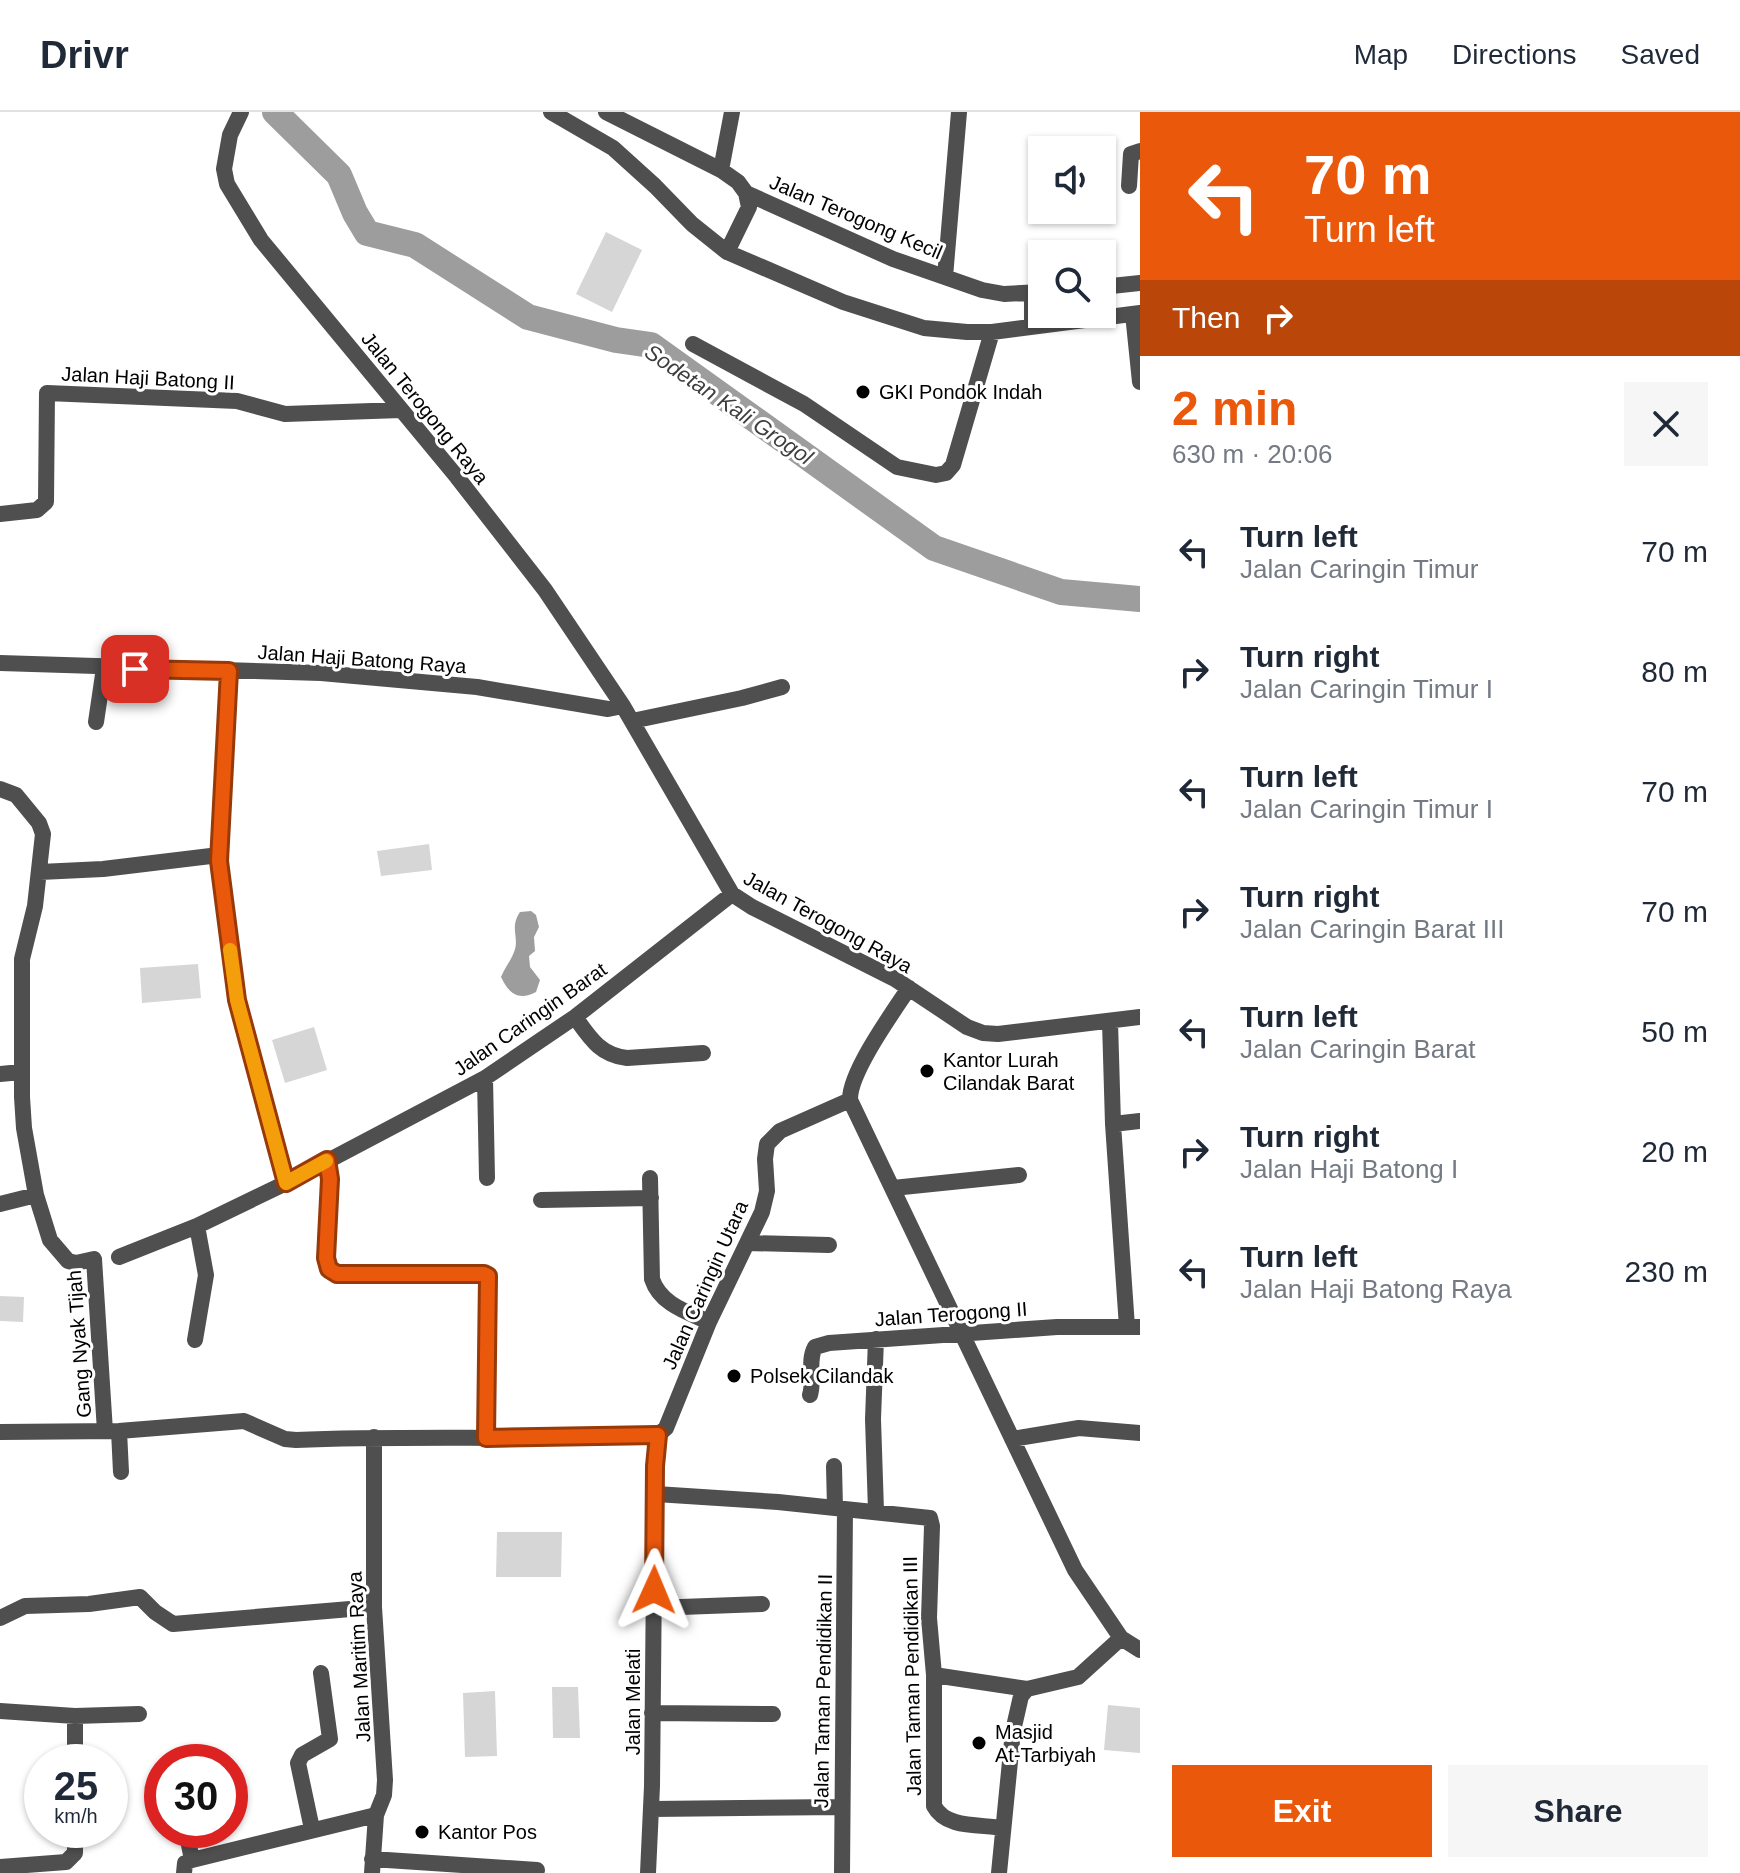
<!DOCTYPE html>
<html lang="en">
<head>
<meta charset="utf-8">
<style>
  body { margin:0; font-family:Helvetica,sans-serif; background:#f6f6f7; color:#1f2937; height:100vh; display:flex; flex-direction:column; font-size:30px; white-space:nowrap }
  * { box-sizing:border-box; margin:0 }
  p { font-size:26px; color:#747a83 }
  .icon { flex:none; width:44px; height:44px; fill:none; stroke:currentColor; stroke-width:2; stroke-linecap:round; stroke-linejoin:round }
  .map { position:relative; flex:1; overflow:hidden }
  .side { display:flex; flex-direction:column; background:#fff; width:600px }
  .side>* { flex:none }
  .guide { background:#ea580c; color:#fff; overflow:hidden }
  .tools { position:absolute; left:1028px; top:24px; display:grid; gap:16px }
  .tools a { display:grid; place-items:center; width:88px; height:88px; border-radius:0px; background:#fff; box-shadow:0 2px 6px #0004; font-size:40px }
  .speed { position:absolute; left:24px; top:1632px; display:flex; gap:16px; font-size:40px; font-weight:700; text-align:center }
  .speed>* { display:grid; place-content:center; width:104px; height:104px; border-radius:50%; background:#fff; box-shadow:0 2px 6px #0004; line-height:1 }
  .speed small { font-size:20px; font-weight:400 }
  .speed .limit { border:12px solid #d22; background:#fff; color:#111 }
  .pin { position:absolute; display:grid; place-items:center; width:68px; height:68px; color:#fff; margin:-34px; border-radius:16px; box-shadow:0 4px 12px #0006 }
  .me { position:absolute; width:88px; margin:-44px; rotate:1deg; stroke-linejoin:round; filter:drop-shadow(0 0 6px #0008) }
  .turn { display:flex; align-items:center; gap:28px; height:168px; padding:0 32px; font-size:36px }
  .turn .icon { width:104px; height:104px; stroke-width:2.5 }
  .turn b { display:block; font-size:56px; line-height:68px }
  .then { display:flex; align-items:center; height:76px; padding:0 32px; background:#0003; gap:16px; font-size:30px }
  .round { display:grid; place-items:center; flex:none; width:84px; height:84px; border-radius:0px; background:#f6f6f7 }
  .head { display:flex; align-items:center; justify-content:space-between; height:136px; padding:0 32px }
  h1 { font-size:48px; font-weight:700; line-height:60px; color:#ea580c }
  .action { display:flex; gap:16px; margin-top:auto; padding:16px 32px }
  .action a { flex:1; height:92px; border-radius:0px; background:#ea580c; color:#fff; font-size:32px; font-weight:700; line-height:92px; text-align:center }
  .action a+a { background:#f6f6f7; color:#1f2937 }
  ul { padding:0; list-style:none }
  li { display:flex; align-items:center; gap:24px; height:120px; padding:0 32px }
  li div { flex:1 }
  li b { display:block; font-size:30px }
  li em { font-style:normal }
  header { display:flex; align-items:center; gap:48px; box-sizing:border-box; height:112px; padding:0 40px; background:#fff; border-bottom:2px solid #e0e1e3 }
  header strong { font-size:38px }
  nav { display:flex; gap:44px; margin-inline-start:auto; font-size:28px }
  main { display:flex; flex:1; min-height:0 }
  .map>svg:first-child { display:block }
  .green { fill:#d6d6d6 }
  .water { fill:#9d9d9d }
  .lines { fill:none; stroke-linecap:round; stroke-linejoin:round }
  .river { stroke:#9d9d9d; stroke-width:26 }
  .minor { stroke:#4f4f4f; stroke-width:16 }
  .route-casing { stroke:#983908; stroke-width:20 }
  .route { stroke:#ea580c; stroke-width:14 }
  .slow { stroke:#f59e0b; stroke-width:14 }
  .poi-dot { fill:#000; stroke:#fff; stroke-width:3 }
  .labels { text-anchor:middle; stroke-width:6; stroke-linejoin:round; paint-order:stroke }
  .street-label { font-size:20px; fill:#000; stroke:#fff }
  .poi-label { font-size:20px; fill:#000; stroke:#fff; text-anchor:start }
  .water-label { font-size:22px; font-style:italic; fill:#3e3e3e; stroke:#fff }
</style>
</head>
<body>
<header>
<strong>Drivr</strong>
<nav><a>Map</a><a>Directions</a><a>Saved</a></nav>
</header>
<main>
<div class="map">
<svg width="1140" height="1761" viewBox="0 0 1140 1761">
  <rect width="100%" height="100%" fill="#fff"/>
  <!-- green -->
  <path class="green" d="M606,120l36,18 -30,62 -36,-18z
    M429,732l3,26 -51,6 -4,-25z
    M198,852l3,34 -59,5 -2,-35z
    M314,915l13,43 -42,13 -13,-43z
    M0,1184l24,1 -1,25 -23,-1z
    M497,1420h65l-1,45h-65z
    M552,1575h26l2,51h-27z
    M495,1579l2,65 -32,1 -2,-64z
    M1108,1593l32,3v45l-36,-3z"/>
  <!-- water -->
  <path class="water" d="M531,799l5,4 3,12 -5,10 1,14 -6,5 1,11 10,13 -4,12c-17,9 -27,2 -35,-15 4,-9 10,-17 13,-25 6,-14 -5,-24 6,-40z"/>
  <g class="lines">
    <!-- river -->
    <path class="river" d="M275,0l64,63 16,38 12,20 48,12 113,72 88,23 35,5 283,203 127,44 79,7"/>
    <!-- minor -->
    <path class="minor" d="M241,0l-11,23 -6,34 3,15 34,56 196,237 88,113 78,116 109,188 20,13 143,72 72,48 16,6 15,1 142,-17
      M551,0l62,36 42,38 37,38 35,28 116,50 81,26 43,4h25l148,-19
      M606,0l115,58 17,12 8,11 147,66 89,31 22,4 38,-2
      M721,58l11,-58
      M1129,74l2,-32 9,-3
      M727,140l22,-45 -3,-14
      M945,165l14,-165
      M1102,175l38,-4
      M1032,181v33
      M1133,202l7,68
      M693,232l111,60 93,63 39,8 10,-2 7,-8 39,-133
      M0,402l37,-4 9,-8 1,-109 190,8 48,13 116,-4
      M0,551l321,10 156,14 131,22 15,-3
      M229,559l-10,190 18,139 49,183
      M632,609l110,-23 40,-11
      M96,610l8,-54
      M0,677l16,6 23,28 4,11 -8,72 -13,53v138l2,31 12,67 14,45 18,21 8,2 18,-4 11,172
      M40,760l63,-3 116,-14
      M909,876c-16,24 -60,85 -59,112l225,470 46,68 19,12
      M575,905c15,21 25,38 52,41l76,-5
      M1110,910l3,102 14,203
      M0,962l21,-2
      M485,966l2,100
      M1113,1012l27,-3
      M327,1048c9,31 -11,90 5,112l152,2 4,2 -2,162
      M650,1066l2,101c8,25 35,33 57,43
      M893,1076l126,-13
      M541,1088l110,-2
      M0,1092l36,-9
      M747,1131l82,2
      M119,1145l78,-31 89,-43 199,-105 90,-61 157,-123
      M195,1228l11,-65 -9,-49
      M810,1283c5,-16 -3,-33 5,-48l14,-4 228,-16h83
      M119,1319l2,41
      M0,1320l119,-1 125,-10 41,18 11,1c121,-5 242,1 362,-5
      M658,1323l8,-7 43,-106 53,-110 5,-21 -2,-32 2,-15 13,-13 70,-31
      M1012,1327l67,-11 61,5
      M834,1354l1,42
      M656,1382l122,8 152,16 2,8 -3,92 5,57v131c12,23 46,18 69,22
      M876,1399l-3,-92 3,-80
      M654,1496l108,-4
      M0,1506l25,-12 64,-2 51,-7 15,15 18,12 201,-17
      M934,1563l93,14
      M0,1599l75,5 64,-2
      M652,1601l121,1
      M75,1650v-46
      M652,1697l190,-2
      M312,1717l-14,-66 4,-8 28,-16 -9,-66
      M186,1718l6,30
      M372,1747l165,11
      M0,1755l66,-5 9,-9v-23
      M184,1761l1,-10 7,-3 184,-45
      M372,1761l4,-58 8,-20 1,-15 -11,-173v-170
      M648,1761l4,-87 3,-320 3,-31
      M842,1761l3,-364
      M999,1761l14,-142 8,-35 6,-7 51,-12 43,-39"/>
  </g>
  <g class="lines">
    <defs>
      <path id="route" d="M135,557l94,2 -10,190 18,139 49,183 41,-23 3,19 -4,79 3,11 8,5h147l4,2 -2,162 172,-3 -3,31 -1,124"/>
    </defs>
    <!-- route casing -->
    <use href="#route" class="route-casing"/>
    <!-- route -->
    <use href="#route" class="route"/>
    <!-- slow -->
    <path class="slow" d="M230,838l7,50 49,183 40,-22"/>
  </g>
  <!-- markers -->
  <g class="poi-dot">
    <circle cx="863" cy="280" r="8"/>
    <circle cx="927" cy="959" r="8"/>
    <circle cx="734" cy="1264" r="8"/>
    <circle cx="979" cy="1631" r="8"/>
    <circle cx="422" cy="1720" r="8"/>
  </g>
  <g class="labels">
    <!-- street labels -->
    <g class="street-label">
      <text transform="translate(856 105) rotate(23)" y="7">Jalan Terogong Kecil</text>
      <text transform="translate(148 266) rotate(3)" y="7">Jalan Haji Batong II</text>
      <text transform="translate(425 296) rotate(51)" y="7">Jalan Terogong Raya</text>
      <text transform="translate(362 547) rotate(4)" y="7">Jalan Haji Batong Raya</text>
      <text transform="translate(828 810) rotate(29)" y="7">Jalan Terogong Raya</text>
      <text transform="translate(530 907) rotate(-35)" y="7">Jalan Caringin Barat</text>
      <text transform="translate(705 1173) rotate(-66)" y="7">Jalan Caringin Utara</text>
      <text transform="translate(951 1202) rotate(-4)" y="7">Jalan Terogong II</text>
      <text transform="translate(79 1232) rotate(-94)" y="7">Gang Nyak Tijah</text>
      <text transform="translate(359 1545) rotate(-93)" y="7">Jalan Maritim Raya</text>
      <text transform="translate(912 1564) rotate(-91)" y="7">Jalan Taman Pendidikan III</text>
      <text transform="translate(823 1579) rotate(-89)" y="7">Jalan Taman Pendidikan II</text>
      <text transform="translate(633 1590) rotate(-90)" y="7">Jalan Melati</text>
    </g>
    <!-- poi labels -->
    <g class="poi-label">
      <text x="879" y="287">GKI Pondok Indah</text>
      <text x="943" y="955">Kantor Lurah<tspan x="943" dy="23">Cilandak Barat</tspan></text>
      <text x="750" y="1271">Polsek Cilandak</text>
      <text x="995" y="1627">Masjid<tspan x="995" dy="23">At-Tarbiyah</tspan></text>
      <text x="438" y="1727">Kantor Pos</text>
    </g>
    <!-- water labels -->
    <g class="water-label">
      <text transform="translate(729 292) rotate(34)" y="8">Sodetan Kali Grogol</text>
    </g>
  </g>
</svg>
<div class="tools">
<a><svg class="icon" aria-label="sound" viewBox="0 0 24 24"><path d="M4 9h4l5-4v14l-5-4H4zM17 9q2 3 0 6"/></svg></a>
<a><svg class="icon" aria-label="search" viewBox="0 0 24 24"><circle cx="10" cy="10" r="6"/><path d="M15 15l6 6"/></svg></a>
</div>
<div class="speed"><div>25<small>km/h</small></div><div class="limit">30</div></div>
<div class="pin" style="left:135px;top:557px;background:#d93025"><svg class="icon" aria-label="arrive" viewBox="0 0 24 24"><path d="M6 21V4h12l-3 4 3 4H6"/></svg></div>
<svg class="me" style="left:654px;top:1478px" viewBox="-20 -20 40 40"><path d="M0-17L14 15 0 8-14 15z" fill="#ea580c" stroke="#fff" stroke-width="4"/></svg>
</div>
<section class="side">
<div class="guide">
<div class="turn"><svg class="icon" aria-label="left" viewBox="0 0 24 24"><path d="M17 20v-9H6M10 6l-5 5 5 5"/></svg><div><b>70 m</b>Turn left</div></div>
<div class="then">Then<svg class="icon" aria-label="right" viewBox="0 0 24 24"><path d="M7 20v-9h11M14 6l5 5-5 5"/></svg></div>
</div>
<div class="head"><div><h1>2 min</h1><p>630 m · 20:06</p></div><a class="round"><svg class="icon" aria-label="close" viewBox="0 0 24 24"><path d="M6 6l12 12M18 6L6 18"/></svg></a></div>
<ul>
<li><svg class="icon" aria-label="left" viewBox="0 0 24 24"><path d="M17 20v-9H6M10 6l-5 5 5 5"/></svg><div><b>Turn left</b><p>Jalan Caringin Timur</p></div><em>70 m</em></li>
<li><svg class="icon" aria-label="right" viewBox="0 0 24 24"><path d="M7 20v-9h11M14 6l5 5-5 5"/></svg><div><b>Turn right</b><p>Jalan Caringin Timur I</p></div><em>80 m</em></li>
<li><svg class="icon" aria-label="left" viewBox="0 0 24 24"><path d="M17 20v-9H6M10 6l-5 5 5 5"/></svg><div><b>Turn left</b><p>Jalan Caringin Timur I</p></div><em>70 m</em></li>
<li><svg class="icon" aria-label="right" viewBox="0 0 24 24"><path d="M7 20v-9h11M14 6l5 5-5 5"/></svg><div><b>Turn right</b><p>Jalan Caringin Barat III</p></div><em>70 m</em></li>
<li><svg class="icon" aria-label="left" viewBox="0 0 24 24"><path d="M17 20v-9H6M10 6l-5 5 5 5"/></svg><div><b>Turn left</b><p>Jalan Caringin Barat</p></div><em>50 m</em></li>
<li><svg class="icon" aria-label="right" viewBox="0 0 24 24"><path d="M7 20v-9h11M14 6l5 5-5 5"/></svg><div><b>Turn right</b><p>Jalan Haji Batong I</p></div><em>20 m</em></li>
<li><svg class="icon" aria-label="left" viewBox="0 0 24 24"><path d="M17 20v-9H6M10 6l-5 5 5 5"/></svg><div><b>Turn left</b><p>Jalan Haji Batong Raya</p></div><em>230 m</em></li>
</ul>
<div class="action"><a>Exit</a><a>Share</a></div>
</section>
</main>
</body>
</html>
